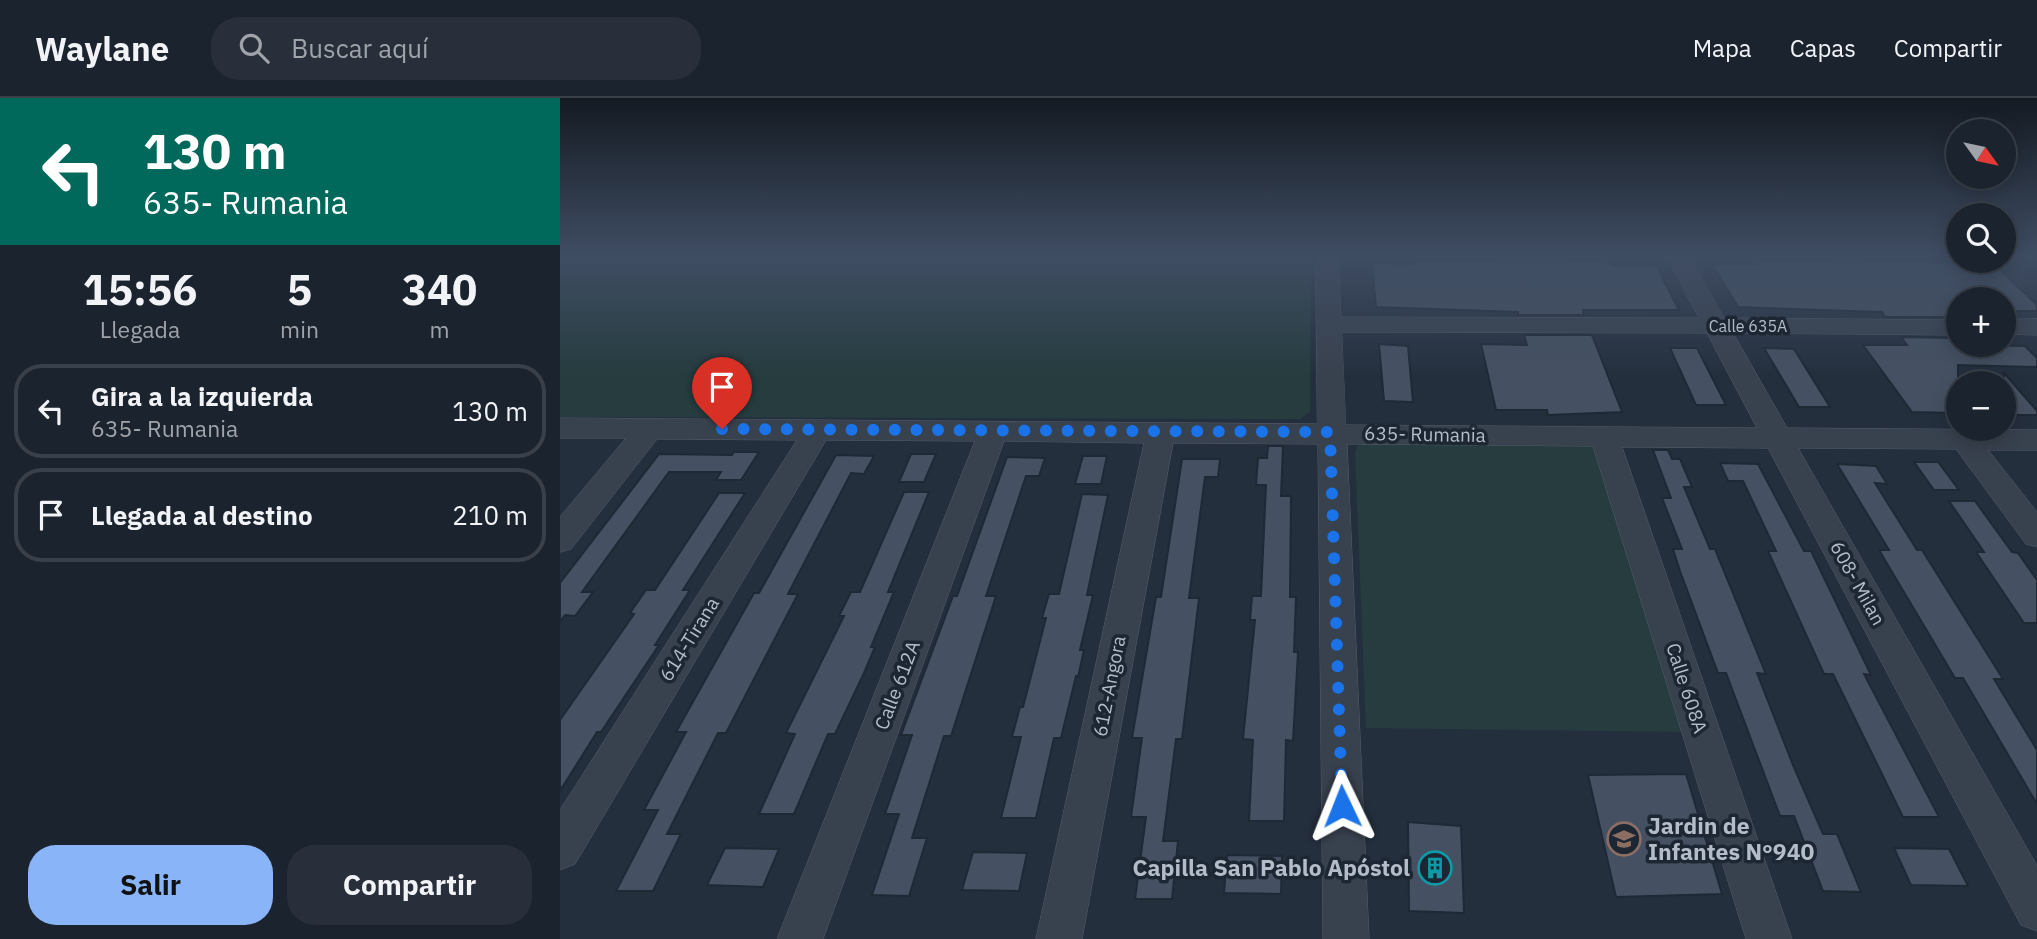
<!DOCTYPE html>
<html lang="es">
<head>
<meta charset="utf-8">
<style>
  body { margin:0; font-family:"IBM Plex Sans",sans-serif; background:#282f3a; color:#f1f3f6; height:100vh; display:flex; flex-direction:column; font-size:26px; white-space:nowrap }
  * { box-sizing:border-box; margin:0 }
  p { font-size:23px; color:#a0a4aa }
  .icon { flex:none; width:38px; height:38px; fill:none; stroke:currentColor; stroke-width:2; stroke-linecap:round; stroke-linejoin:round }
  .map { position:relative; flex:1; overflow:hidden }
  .sheet { display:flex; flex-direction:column; background:#1b232e; width:560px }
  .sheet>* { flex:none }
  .banner { background:#00695c; color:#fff; overflow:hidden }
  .needle { width:46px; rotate:123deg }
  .tools { position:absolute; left:1386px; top:21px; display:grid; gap:14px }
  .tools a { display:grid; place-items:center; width:70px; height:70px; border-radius:50%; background:#1b232e; box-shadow:0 4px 18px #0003,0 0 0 2px #39404a; font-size:35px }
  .pin { position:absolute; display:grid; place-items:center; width:60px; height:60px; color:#fff; margin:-72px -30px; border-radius:50% 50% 50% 0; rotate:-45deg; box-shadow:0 0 7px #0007 }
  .pin .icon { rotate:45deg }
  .me { position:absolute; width:77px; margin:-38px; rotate:358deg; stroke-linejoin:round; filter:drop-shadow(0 0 5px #0008) }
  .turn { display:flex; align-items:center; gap:24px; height:147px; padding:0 28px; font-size:32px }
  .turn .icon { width:91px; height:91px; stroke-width:2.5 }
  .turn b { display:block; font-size:49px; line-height:60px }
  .eta { display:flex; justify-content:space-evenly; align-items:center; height:119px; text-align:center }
  .eta b { font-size:42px; font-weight:700; line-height:49px }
  .button { display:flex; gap:14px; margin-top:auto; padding:14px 28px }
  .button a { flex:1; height:80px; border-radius:28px; background:#8ab4f8; color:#111; font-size:28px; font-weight:700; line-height:80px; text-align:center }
  .button a+a { background:#282f3a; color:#f1f3f6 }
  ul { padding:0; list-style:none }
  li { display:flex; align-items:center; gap:21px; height:94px; margin:0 14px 10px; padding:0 14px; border:4px solid #39404a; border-radius:28px }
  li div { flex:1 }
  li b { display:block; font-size:26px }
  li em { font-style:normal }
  header { display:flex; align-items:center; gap:42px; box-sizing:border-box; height:98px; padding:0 35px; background:#1b232e; border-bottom:2px solid #39404a }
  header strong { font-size:33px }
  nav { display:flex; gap:38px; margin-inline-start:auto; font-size:24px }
  .search { width:490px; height:63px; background:#282f3a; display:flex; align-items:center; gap:18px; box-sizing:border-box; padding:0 24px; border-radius:28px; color:#a0a4aa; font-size:26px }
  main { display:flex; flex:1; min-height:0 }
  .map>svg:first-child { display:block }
  .green { fill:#263c3f }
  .building { fill:#455162; stroke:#1f2835; stroke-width:2 }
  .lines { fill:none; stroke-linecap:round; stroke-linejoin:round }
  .minor-casing { stroke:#565f6c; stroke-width:1 }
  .minor { fill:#38414e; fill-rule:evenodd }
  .route { stroke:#1a73e8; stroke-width:12; stroke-dasharray:0 21.6 }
  .labels { text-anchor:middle; stroke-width:7; stroke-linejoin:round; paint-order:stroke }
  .far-street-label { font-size:16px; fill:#b4bcc9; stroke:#1d2633 }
  .street-label { font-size:19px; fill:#b4bcc9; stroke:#1d2633 }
  .near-poi-label { font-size:23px; font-weight:bold; fill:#b4bcc9; stroke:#1d2633; text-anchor:start }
</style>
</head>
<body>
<header>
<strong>Waylane</strong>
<div class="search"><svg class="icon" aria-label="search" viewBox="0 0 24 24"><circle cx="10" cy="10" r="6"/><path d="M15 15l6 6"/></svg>Buscar aquí</div>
<nav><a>Mapa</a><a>Capas</a><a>Compartir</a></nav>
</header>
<main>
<section class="sheet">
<div class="banner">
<div class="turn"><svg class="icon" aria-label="left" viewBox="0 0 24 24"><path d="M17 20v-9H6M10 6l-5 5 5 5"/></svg><div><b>130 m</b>635- Rumania</div></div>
</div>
<div class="eta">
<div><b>15:56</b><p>Llegada</p></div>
<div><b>5</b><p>min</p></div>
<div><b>340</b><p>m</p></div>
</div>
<ul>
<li><svg class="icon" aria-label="left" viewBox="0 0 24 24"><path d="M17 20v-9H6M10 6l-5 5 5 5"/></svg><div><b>Gira a la izquierda</b><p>635- Rumania</p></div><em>130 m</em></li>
<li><svg class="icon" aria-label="arrive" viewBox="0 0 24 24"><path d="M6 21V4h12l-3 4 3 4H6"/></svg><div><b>Llegada al destino</b></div><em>210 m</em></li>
</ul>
<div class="button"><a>Salir</a><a>Compartir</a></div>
</section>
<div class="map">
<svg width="1477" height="841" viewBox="0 0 1477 841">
  <rect width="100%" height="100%" fill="#242f3e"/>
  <!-- green -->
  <path class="green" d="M0,159h751l-1,155 -10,7 -740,-2z
    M811,343l223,4 95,287 -323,-4 -11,-277 4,-6z"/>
  <!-- building -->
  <path class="building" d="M941,161h63l1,2 47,1 1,3h43l23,45h-96l1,5h-66v-3l-142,-5 -4,-44 44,1v-4l86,2z
    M1279,161l155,5 43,41v6h-25l-8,-12h-46v18h-73l-3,-5 -144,-5 -26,-43h45l-3,-4 87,2z
    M964,237h68l30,77 -74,3 -1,-5h-51l-15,-66 46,1z
    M1341,239l57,1v7l67,1 12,12v9l-79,-2v48l-46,-1 -49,-67h44z
    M819,246l29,2 5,56 -29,-1z
    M1110,250h27l29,57h-30z
    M1204,250l30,1 36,58h-31z
    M1444,275l33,38v4h-20l-13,-15z
    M708,348h15l-2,50h10l-1,101h6l-2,55h4l-5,89 -7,-1 -2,81h-35l4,-81 -10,-1 12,-119h-5l2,-24h9l5,-111h-10l2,-27h9z
    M1093,352h15l4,9h8l12,28h-8l26,62h5l51,125 -9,-1 36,92 30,69h14l24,58 -38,-1 -29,-75h-14l-54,-143h-8l-38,-102 -7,-22h9l-20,-51h9z
    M174,354h25l-18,28h-25l5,-8h-52l-87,120h11l-18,24 -10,-1 -5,7v-39l99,-129 73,1z
    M351,356h25l-12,28h-25z
    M276,357l38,1 -10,18 -13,-1 -63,121h10l-72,139h-8l-51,101h14l-28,57h-37l42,-81h-14l42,-78h-10l78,-139h5z
    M523,358h24l-6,28h-26z
    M447,359l38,1 -6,18h-13l-40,120h10l-45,140h-7l-32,102h15l-18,58 -37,-1 27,-81h-14l27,-79h-11l52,-139h4z
    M622,361h38l-2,18h-13l-16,121h10l-17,141h-6l-13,102h15l-6,58h-37l11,-82h-15l11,-79h-10l24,-141h5z
    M1354,364h24l21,28h-25z
    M1160,365l38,1 46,87h7l60,124 -7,-1 75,143h-36l-70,-143h-9l-56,-123h8l-33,-70h-15z
    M1277,366l39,2 11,18 -12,-1 42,67h5l81,129h-9l43,71v54l-74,-126h-8l-63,-106 -13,-22h10z
    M344,394h25l-41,100h6l-23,55h4l-11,26 -29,61h-7l-34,80h-35l36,-80 -9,-1 58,-117h-5l12,-24h9z
    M159,395h26l-62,97h7l-35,55h4l-58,87h-4l-37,59v-71l74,-106 -4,-1 16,-23h9z
    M522,396l26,1 -21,100h6l-13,55h4l-6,27 -2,-1 -15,62h-7l-18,80h-35l20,-81h-9l8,-30h3l23,-89h-4l7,-24h10z
    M1389,403h26l37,51 6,1 19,27v43h-13l-48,-71h8z
    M1126,676l36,120 -106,3 -28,-122z
    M848,724l53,4 3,87 -55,-2z
    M165,750l54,1 -16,38 -56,-2z
    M1334,750l55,1 19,37 -57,-1z
    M413,754l54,1 -8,38 -57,-1z
    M667,757l55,1 -1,38 -57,-1z"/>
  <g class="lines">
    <defs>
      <path id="minor" d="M756,159h22l3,60 358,1 -32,-61h22l35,61 234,2v15l-225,-2 54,95 250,2v20h-49l49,62v35l-11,-3 -70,-95 -158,-1 239,418v65l-16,-6 -253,-477 -146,-1 170,492h-46l-153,-493 -246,-2 22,495h-46l-5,-495 -145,-1 -91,496h-46l108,-496 -140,-2 -181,498h-46l198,-498 -149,-1 -251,424 -15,6v-60l237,-370 -140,-1 -86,110 -11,3v-35l66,-79h-66v-20l757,6zM782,234l365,1 50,95 -411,-3z
        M1477,221v16l-33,-1v-14z"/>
    </defs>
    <!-- minor casing -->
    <use href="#minor" class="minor-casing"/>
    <!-- minor -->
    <use href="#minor" class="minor"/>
  </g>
  <!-- sky -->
  <linearGradient id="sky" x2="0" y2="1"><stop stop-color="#141a22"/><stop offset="0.57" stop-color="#3f4d63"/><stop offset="1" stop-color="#3f4d63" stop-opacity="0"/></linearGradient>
  <rect width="1477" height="277" fill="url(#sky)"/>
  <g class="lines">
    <!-- route -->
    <path class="route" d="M162,331l608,3 12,374"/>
  </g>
  <!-- icons -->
  <defs>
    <symbol id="school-ring" viewBox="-11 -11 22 22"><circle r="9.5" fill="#1d2633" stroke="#8d6e63" stroke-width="1.5"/><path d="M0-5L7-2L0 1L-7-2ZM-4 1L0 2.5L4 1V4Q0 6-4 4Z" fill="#8d6e63"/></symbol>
    <symbol id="building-ring" viewBox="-11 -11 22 22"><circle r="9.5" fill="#1d2633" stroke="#0f9aa8" stroke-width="1.5"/><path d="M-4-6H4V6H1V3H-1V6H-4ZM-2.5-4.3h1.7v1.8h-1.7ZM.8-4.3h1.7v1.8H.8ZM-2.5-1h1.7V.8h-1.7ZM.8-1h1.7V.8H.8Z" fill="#0f9aa8"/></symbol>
  </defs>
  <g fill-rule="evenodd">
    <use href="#school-ring" x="1045" y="722" width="38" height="38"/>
    <use href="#building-ring" x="856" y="751" width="38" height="38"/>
  </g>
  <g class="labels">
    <!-- far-street labels -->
    <g class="far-street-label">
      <text x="1188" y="234">Calle 635A</text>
    </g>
    <!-- street labels -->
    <g class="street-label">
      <text transform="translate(865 336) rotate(1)" y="7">635- Rumania</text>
      <text transform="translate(1298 485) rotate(61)" y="7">608- Milan</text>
      <text transform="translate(129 541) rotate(-58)" y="7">614-Tirana</text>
      <text transform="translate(337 587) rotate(-69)" y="7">Calle 612A</text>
      <text transform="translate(549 588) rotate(-79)" y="7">612-Angora</text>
      <text transform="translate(1127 590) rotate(72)" y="7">Calle 608A</text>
    </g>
    <!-- near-poi labels -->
    <g class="near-poi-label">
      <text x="1088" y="736">Jardin de<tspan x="1088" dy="26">Infantes N°940</tspan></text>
      <text x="850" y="778" text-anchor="end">Capilla San Pablo Apóstol</text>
    </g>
  </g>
</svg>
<div class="tools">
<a><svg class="needle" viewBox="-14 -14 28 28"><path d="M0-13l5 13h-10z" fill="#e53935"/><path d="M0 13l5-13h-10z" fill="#a0a4aa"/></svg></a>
<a><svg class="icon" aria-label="search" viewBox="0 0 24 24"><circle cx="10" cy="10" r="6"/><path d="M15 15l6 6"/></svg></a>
<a>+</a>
<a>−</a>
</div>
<div class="pin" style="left:162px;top:331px;background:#d93025"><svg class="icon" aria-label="arrive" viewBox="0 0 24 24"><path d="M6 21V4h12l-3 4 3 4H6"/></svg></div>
<svg class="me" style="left:782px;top:708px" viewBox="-20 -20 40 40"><path d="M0-17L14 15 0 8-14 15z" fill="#1a73e8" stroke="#fff" stroke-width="4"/></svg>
</div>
</main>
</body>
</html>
